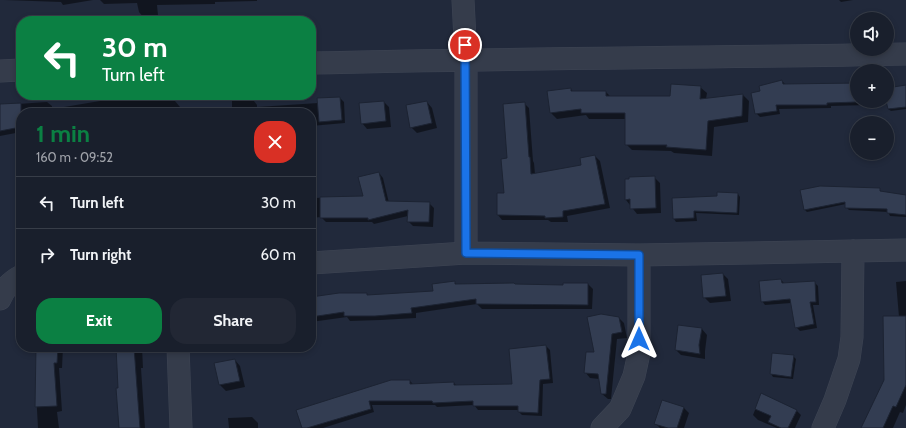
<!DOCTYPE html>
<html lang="en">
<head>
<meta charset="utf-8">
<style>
  body { margin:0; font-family:Cabin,sans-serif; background:#222734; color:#f1f3f6; height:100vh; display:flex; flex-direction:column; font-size:15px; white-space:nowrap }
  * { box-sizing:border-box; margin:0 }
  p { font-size:13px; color:#9fa2a9 }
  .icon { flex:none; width:22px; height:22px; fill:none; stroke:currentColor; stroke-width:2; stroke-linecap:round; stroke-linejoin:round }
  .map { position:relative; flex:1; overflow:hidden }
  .side { position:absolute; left:16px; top:108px; width:300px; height:244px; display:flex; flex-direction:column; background:#191f2c; border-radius:16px; box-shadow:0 2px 6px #0003,0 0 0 1px #373d48 }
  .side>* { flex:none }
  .guide { position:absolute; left:16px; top:16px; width:300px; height:84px; border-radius:16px; box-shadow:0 2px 6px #0003,0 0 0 1px #373d48; background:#0b8043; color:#fff; overflow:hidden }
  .tools { position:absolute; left:850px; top:12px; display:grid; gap:8px }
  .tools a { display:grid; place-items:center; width:44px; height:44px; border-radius:50%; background:#191f2c; box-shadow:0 2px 6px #0003,0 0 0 1px #373d48; font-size:20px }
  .pin { position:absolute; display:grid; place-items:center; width:34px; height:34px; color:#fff; margin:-17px; border:2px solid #fff; border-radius:50%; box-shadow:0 1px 4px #0007 }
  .me { position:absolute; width:44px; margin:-22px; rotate:0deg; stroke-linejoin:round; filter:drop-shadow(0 0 3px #0008) }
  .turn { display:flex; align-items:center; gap:14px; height:84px; padding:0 20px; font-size:18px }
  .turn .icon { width:52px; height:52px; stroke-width:2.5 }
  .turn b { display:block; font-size:28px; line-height:34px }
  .round { display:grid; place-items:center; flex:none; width:42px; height:42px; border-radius:16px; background:#222734 }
  .head { display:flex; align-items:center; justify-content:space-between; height:68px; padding:0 20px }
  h1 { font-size:24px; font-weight:700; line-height:30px; color:#0b8043 }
  .button { display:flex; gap:8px; margin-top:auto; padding:8px 20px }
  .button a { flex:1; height:46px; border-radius:16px; background:#0b8043; color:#fff; font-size:16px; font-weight:700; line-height:46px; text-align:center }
  .button a+a { background:#222734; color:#f1f3f6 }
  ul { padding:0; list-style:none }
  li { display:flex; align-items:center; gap:12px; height:52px; padding:0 20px; border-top:1px solid #373d48 }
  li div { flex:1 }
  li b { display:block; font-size:15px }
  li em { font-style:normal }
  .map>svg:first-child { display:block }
  .shadow { fill:#0007 }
  .building { fill:#333d52; stroke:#1c2332 }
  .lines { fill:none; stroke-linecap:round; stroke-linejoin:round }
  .street-casing { stroke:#3e4554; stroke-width:23 }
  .street { stroke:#353c4b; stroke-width:22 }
  .route-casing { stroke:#114b97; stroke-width:10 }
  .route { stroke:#1a73e8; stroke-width:7 }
</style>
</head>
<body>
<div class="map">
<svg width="906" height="428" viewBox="0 0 906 428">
  <rect width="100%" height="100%" fill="#21293b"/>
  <!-- shadow -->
  <path class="shadow" d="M4,0h89l-30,5 -2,-3z
    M100,0h157v1l-42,1v2l-58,1 1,10 -15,2 -4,-5 -2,-9 -33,1z
    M839,0h14l-12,2z
    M782,81l4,4 71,-2v18h12v4l-38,1v2l-52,1 1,5 -20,3 -4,-4 6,-21z
    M700,87l7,6 -1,6 37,-4 6,6 -1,21 -34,5 -2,29 -38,-3 -3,-2 -39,-1 -6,-6v-25h-37l-3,-4 -29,4 -6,-6 20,-24 2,3h33l5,5h60z
    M906,87v22l-15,2 -3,-2z
    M340,98l4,4 1,21 -34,3v-13h-81v-4l2,-1v-7h22l3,4v2l61,-4z
    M100,101h75l5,6h31l5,6h-195v19l-21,4v-25l17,-7 30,-2 5,4v3z
    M384,102l5,5 2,20 -24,2 -5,-6z
    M427,102l5,6 5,20 -20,5 -6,-6z
    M524,103l5,5 4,53 1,2 1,11 47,-8 13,-10 5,5 10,47 -43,8 1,6h-17l-3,-2h-46l-4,-5 7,-21 3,-35z
    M379,173l4,5 6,25h40l5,5 -1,19 -20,-1 -5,-5v-5l-34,8 -2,-2h-46l-5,-5 -10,1v-20l53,-1z
    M654,177l6,6 1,30 -24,1 -11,-14v-20z
    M879,189l3,4 24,3v21l-16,-1 -2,-4 -39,-2 -3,-3v-3l-39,8 -3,-3z
    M738,194l2,3 -1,18 -43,-2 1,8 -21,1 -2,-3 44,-22z
    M723,274l5,5 3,22 -21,2 -6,-6z
    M781,280l4,4 29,-2 4,4 1,19h-6l4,23 -17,3 -4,-4 -5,-24 -26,2 -3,-4z
    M906,281v124l-3,8 -3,-1 -7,16h-31l23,-48 14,-63 -3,-35z
    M454,282l3,3 107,1 24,-2 5,5 -1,20h-110l-5,-5 -61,9v5l-35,2 -31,1 -3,-4 -36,5v-24l55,-4 2,2 66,-4z
    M619,318l5,5 3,15 -10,1 -6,60h-3l-6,-5 -3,-15 -9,-1 -5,-6 10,-18z
    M702,329l5,6 -2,16v8l-24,-4 -5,-5z
    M546,346l4,4 3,33 -10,1 -1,32 -20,-1 -3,-3v-2h-41l-4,-5 -37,2 -2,-2h-63l2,7 -51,16h-20l107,-47 3,3 41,-1 3,3 57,-1z
    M37,347h26l-1,21h-3l3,43 -5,1 2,16h-21l-2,-36z
    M117,347h25l1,21h-2l4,60h-26z
    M262,347h28v1l-25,2z
    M793,356l3,3 -3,20 -20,-2 -2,-3z
    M235,360l5,6 5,21 -19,4 -6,-6 -4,-21z
    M761,395l35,15 5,5 -6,13h-18l-19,-8 -5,-5z
    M684,408l5,5 -5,15h-24l-5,-5z
    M252,417l6,6v5h-29l-1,-10z"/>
  <!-- building -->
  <path class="building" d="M782,80l1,4 74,-1v19l-30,1v2h-51l1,6 -22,3 -4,-21 9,-2 -1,-5z
    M671,84l30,2 -1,13 43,-5 -1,22 -34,5 -2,29 -40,-3 1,-2h-42v-32h-44v-4l-31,4 -3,-22 24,-3v3h35v5h64z
    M906,85v22l-18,2 -2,-8 1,-13z
    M340,97l2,23 -23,2 -2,-24z
    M384,101l2,20 -25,3 -2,-21z
    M427,101l5,22 -22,5 -4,-23z
    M525,102l4,55h1l1,17 50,-9 -1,-7 15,-3 10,49 -42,7v6l-18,1v-2l-48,-1v-22h7l-3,-34 6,-1 -4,-54z
    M21,103v24l-21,4v-27z
    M379,172l7,29 44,1 -1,20h-22l1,-12 -40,10v-2h-48v-21l43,-1 -5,-19z
    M655,176l1,32 -26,1v-10l-5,1v-21h4v-2z
    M820,186l60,2v3l26,4v20l-19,-2v-4l-42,-1v-6l-41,8 -4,-20z
    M717,192l21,1 -1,20 -43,-2v7l-21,1 -1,-21 45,-2z
    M723,273l3,23 -23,2 -2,-23z
    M781,279l1,4 33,-2 1,21h-6l4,22 -19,4 -5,-29 -29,3 -2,-21z
    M455,281v3l59,-1 1,1 48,1v-2h25v22l-112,-1v-5l-65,9 1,5 -37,3h-31v-4l-33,5v-20l28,-4h28v2l66,-4 -1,-7z
    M601,314l18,3 3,15 -10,2 -6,60h-5l-3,-20 -14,-1 2,-21h8l-7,-35z
    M883,316h23v69l-10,22 -3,-1 -10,22h-22l23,-48z
    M678,325l24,3 -3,17 1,9 -25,-4z
    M546,345l4,34 -10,1 -2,33 -20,-1v-6h-45v-5l-40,2 -1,-2h-63l2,8 -64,19h-5l-6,-18 95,-30h19v4l44,-2v3l58,-1 -3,-35z
    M36,347h22l-1,16h-3l3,43 -22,1z
    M116,347h18l6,81h-21l-3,-40h2z
    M772,353l22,2 -3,22 -21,-3z
    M235,359l5,22 -21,4 -5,-22z
    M761,393l36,17 -9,18h-7l-13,-6 3,-6 -16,-7z
    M662,400l22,7 -7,21h-9l-14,-4z"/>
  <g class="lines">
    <defs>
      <path id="street" d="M463,0l3,59v194
        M311,63c198,-5 397,-5 595,-9
        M0,71l21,-1
        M311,263l155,-10 173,2 267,-5
        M0,299c5,-11 10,-17 21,-23
        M178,347l3,81
        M602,428l18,-19 14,-33 5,-23v-98
        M823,428l12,-28 14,-41 3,-22 1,-86"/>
    </defs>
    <!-- street casing -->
    <use href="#street" class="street-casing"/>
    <!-- street -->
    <use href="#street" class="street"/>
  </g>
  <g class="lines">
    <defs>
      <path id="route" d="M465,45l1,208 173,2v84"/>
    </defs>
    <!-- route casing -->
    <use href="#route" class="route-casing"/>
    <!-- route -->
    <use href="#route" class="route"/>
  </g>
</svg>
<div class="tools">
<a><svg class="icon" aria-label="sound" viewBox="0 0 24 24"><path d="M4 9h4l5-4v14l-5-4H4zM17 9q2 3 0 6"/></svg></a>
<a>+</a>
<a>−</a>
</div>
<div class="pin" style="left:465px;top:45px;background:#d93025"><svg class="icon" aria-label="arrive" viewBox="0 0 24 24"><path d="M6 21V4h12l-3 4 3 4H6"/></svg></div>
<svg class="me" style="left:639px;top:339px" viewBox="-20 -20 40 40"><path d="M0-17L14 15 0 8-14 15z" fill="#1a73e8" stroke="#fff" stroke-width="4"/></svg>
<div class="guide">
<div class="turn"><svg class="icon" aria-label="left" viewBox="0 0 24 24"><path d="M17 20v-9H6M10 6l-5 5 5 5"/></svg><div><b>30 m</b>Turn left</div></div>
</div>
<section class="side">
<div class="head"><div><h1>1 min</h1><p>160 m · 09:52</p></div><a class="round" style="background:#d93025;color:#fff"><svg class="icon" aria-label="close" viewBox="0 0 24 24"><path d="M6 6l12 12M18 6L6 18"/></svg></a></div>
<ul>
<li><svg class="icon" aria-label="left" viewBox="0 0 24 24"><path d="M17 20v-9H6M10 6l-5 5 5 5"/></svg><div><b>Turn left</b></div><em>30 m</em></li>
<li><svg class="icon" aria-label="right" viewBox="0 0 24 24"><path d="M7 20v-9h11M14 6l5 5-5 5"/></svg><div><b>Turn right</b></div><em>60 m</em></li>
</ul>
<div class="button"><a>Exit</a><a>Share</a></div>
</section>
</div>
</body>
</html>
